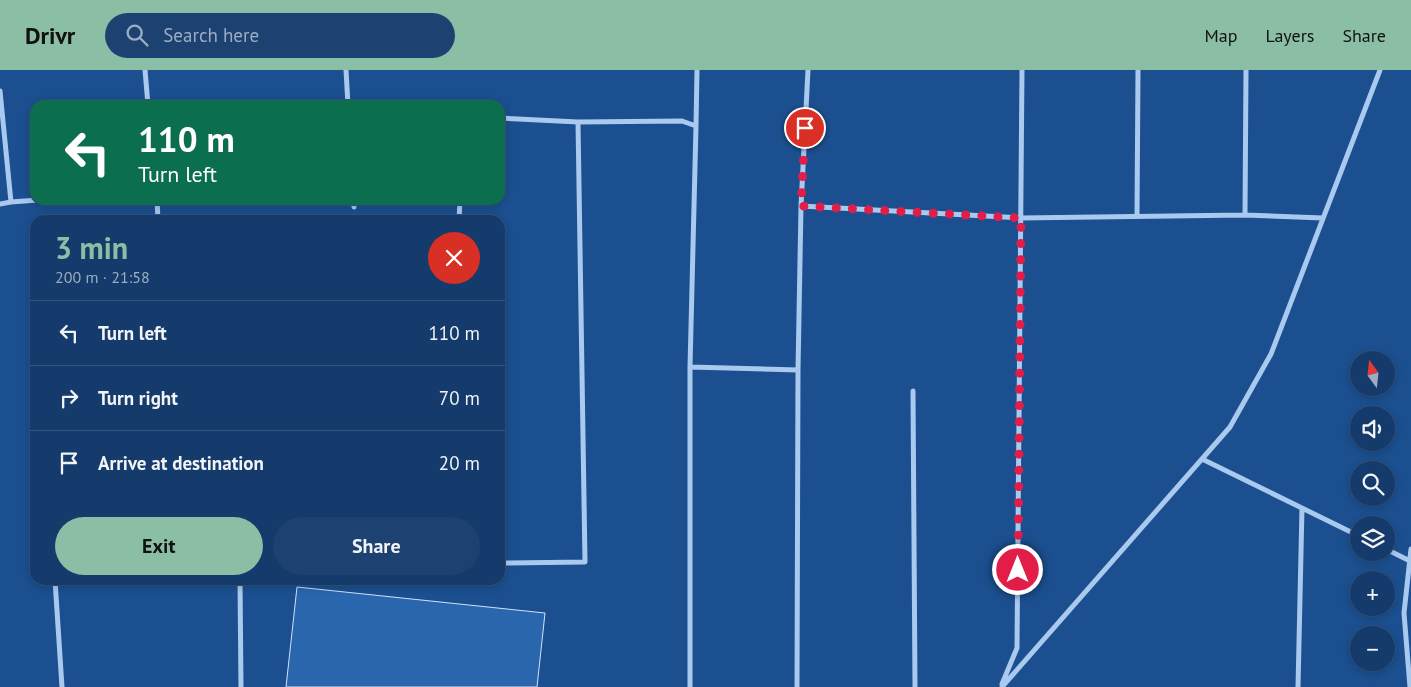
<!DOCTYPE html>
<html lang="en">
<head>
<meta charset="utf-8">
<style>
  body { margin:0; font-family:"PT Sans",sans-serif; background:#1d4271; color:#f1f3f6; height:100vh; display:flex; flex-direction:column; font-size:19px; white-space:nowrap }
  * { box-sizing:border-box; margin:0 }
  p { font-size:16px; color:#9dadc1 }
  .icon { flex:none; width:28px; height:28px; fill:none; stroke:currentColor; stroke-width:2; stroke-linecap:round; stroke-linejoin:round }
  .map { position:relative; flex:1; overflow:hidden }
  .side { position:absolute; left:30px; top:145px; width:475px; height:370px; display:flex; flex-direction:column; background:#143b6b; border-radius:15px; box-shadow:0 2px 8px #0003,0 0 0 1px #33557e }
  .side>* { flex:none }
  .hud { position:absolute; left:30px; top:30px; width:475px; height:105px; border-radius:15px; box-shadow:0 2px 8px #0003,0 0 0 1px #33557e; background:#0b6e4f; color:#fff; overflow:hidden }
  .needle { width:32px; rotate:345deg }
  .fabs { position:absolute; left:1350px; top:281px; display:grid; gap:10px }
  .fabs a { display:grid; place-items:center; width:45px; height:45px; border-radius:50%; background:#143b6b; box-shadow:0 2px 8px #0003,0 0 0 1px #33557e; font-size:25px }
  .pin { position:absolute; display:grid; place-items:center; width:42px; height:42px; color:#fff; margin:-21px; border:2px solid #fff; border-radius:50%; box-shadow:0 1px 5px #0007 }
  .me { position:absolute; width:55px; margin:-28px; rotate:0deg; stroke-linejoin:round; filter:drop-shadow(0 0 4px #0008) }
  .turn { display:flex; align-items:center; gap:18px; height:105px; padding:0 25px; font-size:22px }
  .turn .icon { width:65px; height:65px; stroke-width:2.5 }
  .turn b { display:block; font-size:35px; line-height:42px }
  .round { display:grid; place-items:center; flex:none; width:52px; height:52px; border-radius:26px; background:#1d4271 }
  .headline { display:flex; align-items:center; justify-content:space-between; height:85px; padding:0 25px }
  h1 { font-size:30px; font-weight:700; line-height:38px; color:#8abfa5 }
  .primary-button { display:flex; gap:10px; margin-top:auto; padding:10px 25px }
  .primary-button a { flex:1; height:58px; border-radius:30px; background:#8abfa5; color:#111; font-size:20px; font-weight:700; line-height:58px; text-align:center }
  .primary-button a+a { background:#1d4271; color:#f1f3f6 }
  ul { padding:0; list-style:none }
  li { display:flex; align-items:center; gap:15px; height:65px; padding:0 25px; border-top:1px solid #33557e }
  li div { flex:1 }
  li b { display:block; font-size:19px }
  li em { font-style:normal }
  header { display:flex; align-items:center; gap:30px; box-sizing:border-box; height:70px; padding:0 25px; background:#8abfa5; color:#111 }
  header strong { font-size:24px }
  nav { display:flex; gap:28px; margin-inline-start:auto; font-size:18px }
  .search { width:350px; height:45px; background:#1d4271; display:flex; align-items:center; gap:12px; box-sizing:border-box; padding:0 18px; border-radius:28px; color:#9dadc1; font-size:19px }
  .map>svg:first-child { display:block }
  .building { fill:#2a66ad; stroke:#cfe3fa }
  .lines { fill:none; stroke-linecap:round; stroke-linejoin:round }
  .minor { stroke:#a9c9ee; stroke-width:5 }
  .route { stroke:#e11d48; stroke-width:9; stroke-dasharray:0 16.2 }
</style>
</head>
<body>
<header>
<strong>Drivr</strong>
<div class="search"><svg class="icon" aria-label="search" viewBox="0 0 24 24"><circle cx="10" cy="10" r="6"/><path d="M15 15l6 6"/></svg>Search here</div>
<nav><a>Map</a><a>Layers</a><a>Share</a></nav>
</header>
<div class="map">
<svg width="1411" height="617" viewBox="0 0 1411 617">
  <rect width="100%" height="100%" fill="#1b4f8f"/>
  <!-- building -->
  <path class="building" d="M297,517l248,26 -8,74h-251z"/>
  <g class="lines">
    <!-- minor -->
    <path class="minor" d="M145,0l3,35
      M346,0l2,35
      M0,21l11,111 27,-2
      M500,48l78,4 104,-1 14,5 -6,241
      M696,56l1,-56
      M157,130l1,20
      M353,130l1,7
      M0,134l11,-2
      M801,136l220,12 224,-3 1,-145
      M1245,145l78,3
      M1137,146l1,-146
      M459,150l1,-20
      M913,321l2,296
      M1202,389l157,77
      M1386,479l24,12
      M500,493l85,-1 -7,-440
      M55,510l7,107
      M240,510l1,107
      M1002,614l15,-36 5,-578
      M690,617v-320l108,3
      M797,617l1,-317 3,-164 7,-136
      M1002,617l228,-260 41,-73 109,-284
      M1298,617l4,-179
      M1410,617l-6,-74 7,-64"/>
  </g>
  <g class="lines">
    <!-- route -->
    <path class="route" d="M805,58l-4,78 220,12 -3,352"/>
  </g>
</svg>
<div class="fabs">
<a><svg class="needle" viewBox="-14 -14 28 28"><path d="M0-13l5 13h-10z" fill="#e53935"/><path d="M0 13l5-13h-10z" fill="#9dadc1"/></svg></a>
<a><svg class="icon" aria-label="sound" viewBox="0 0 24 24"><path d="M4 9h4l5-4v14l-5-4H4zM17 9q2 3 0 6"/></svg></a>
<a><svg class="icon" aria-label="search" viewBox="0 0 24 24"><circle cx="10" cy="10" r="6"/><path d="M15 15l6 6"/></svg></a>
<a><svg class="icon" aria-label="layers" viewBox="0 0 24 24"><path d="M12 4l9 5-9 5-9-5zM3 14l9 5 9-5"/></svg></a>
<a>+</a>
<a>−</a>
</div>
<div class="pin" style="left:805px;top:58px;background:#d93025"><svg class="icon" aria-label="arrive" viewBox="0 0 24 24"><path d="M6 21V4h12l-3 4 3 4H6"/></svg></div>
<svg class="me" style="left:1018px;top:500px" viewBox="-20 -20 40 40"><circle r="17" fill="#e11d48" stroke="#fff" stroke-width="3"/><path d="M0-11L8 9 0 5-8 9z" fill="#fff"/></svg>
<div class="hud">
<div class="turn"><svg class="icon" aria-label="left" viewBox="0 0 24 24"><path d="M17 20v-9H6M10 6l-5 5 5 5"/></svg><div><b>110 m</b>Turn left</div></div>
</div>
<section class="side">
<div class="headline"><div><h1>3 min</h1><p>200 m · 21:58</p></div><a class="round" style="background:#d93025;color:#fff"><svg class="icon" aria-label="close" viewBox="0 0 24 24"><path d="M6 6l12 12M18 6L6 18"/></svg></a></div>
<ul>
<li><svg class="icon" aria-label="left" viewBox="0 0 24 24"><path d="M17 20v-9H6M10 6l-5 5 5 5"/></svg><div><b>Turn left</b></div><em>110 m</em></li>
<li><svg class="icon" aria-label="right" viewBox="0 0 24 24"><path d="M7 20v-9h11M14 6l5 5-5 5"/></svg><div><b>Turn right</b></div><em>70 m</em></li>
<li><svg class="icon" aria-label="arrive" viewBox="0 0 24 24"><path d="M6 21V4h12l-3 4 3 4H6"/></svg><div><b>Arrive at destination</b></div><em>20 m</em></li>
</ul>
<div class="primary-button"><a>Exit</a><a>Share</a></div>
</section>
</div>
</body>
</html>
